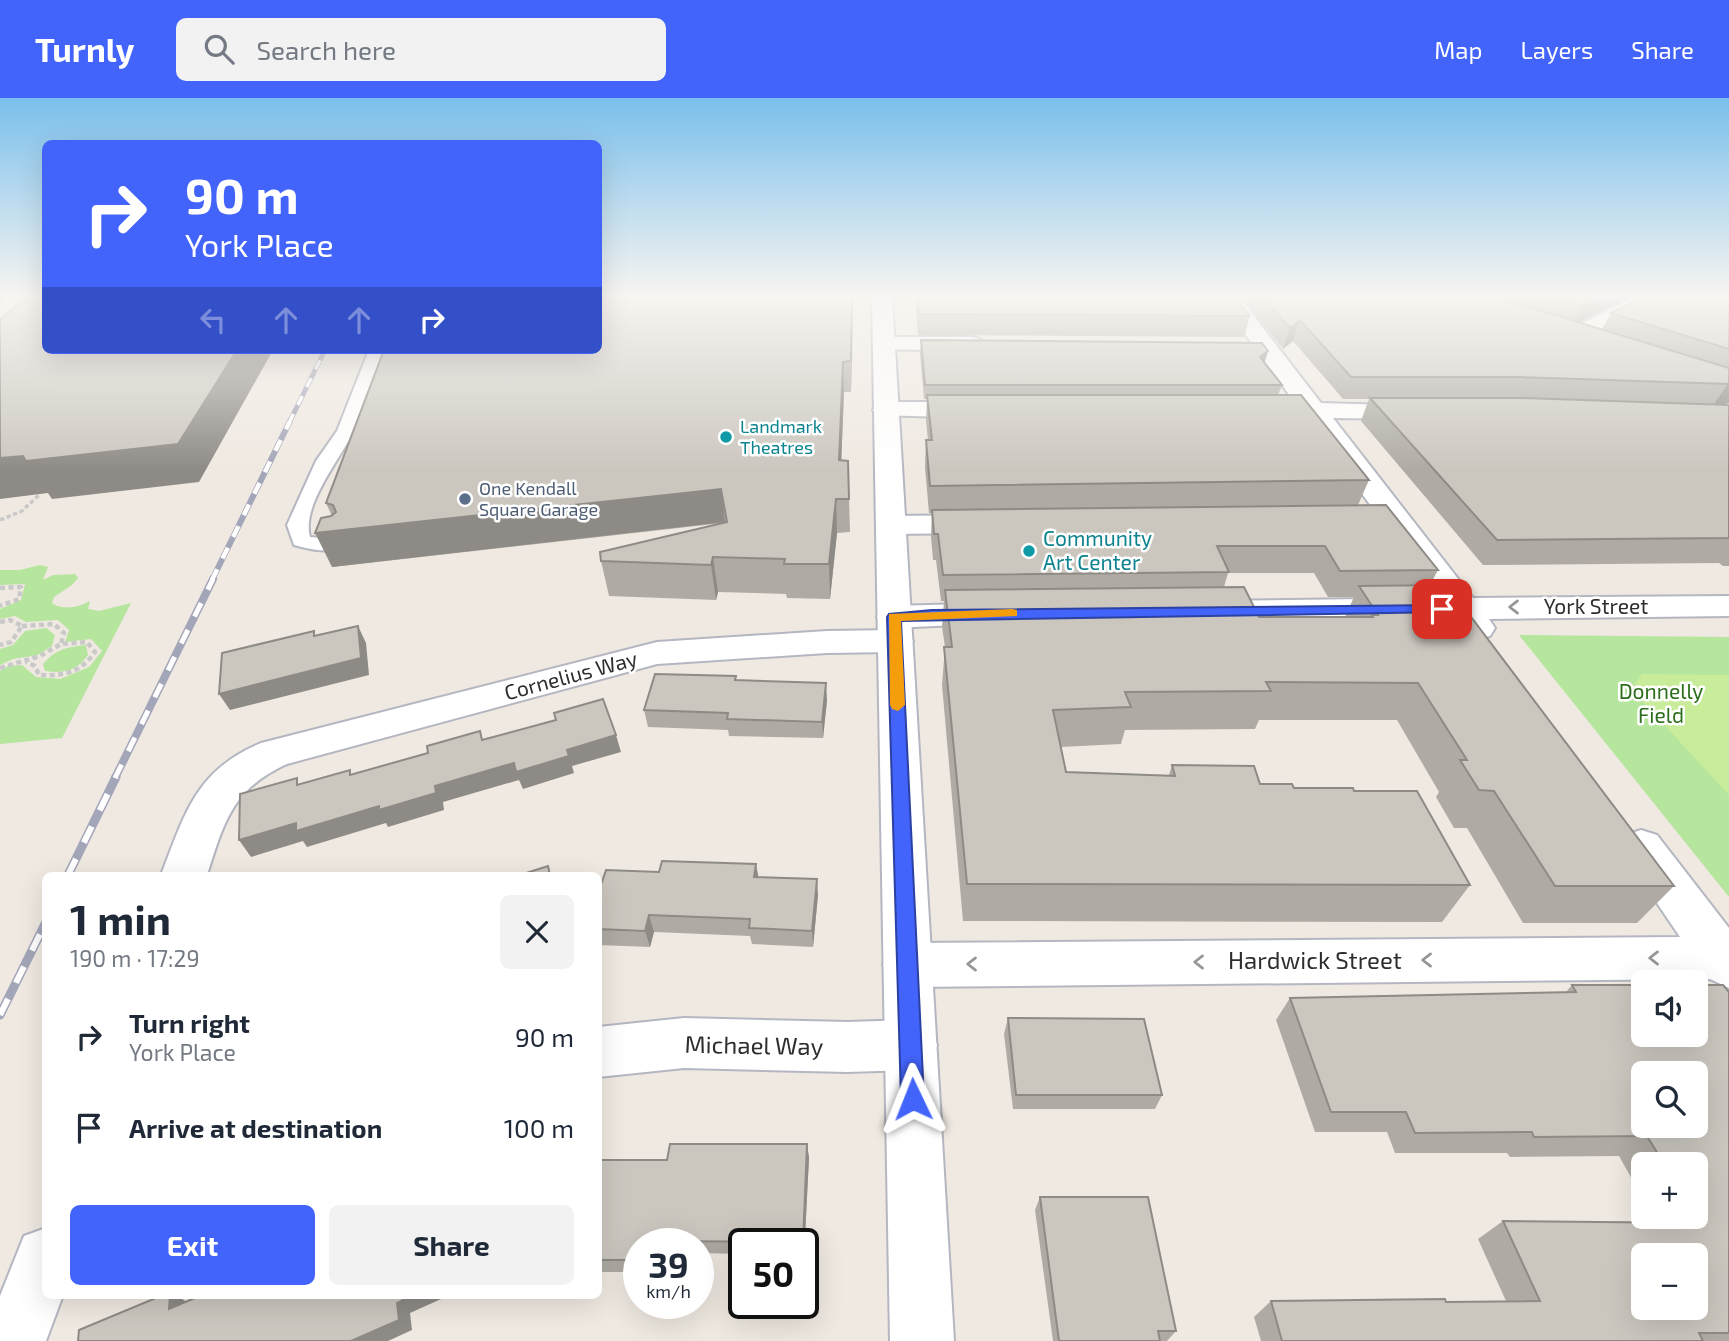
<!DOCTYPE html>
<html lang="en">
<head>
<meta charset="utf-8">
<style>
  body { margin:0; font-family:"Exo 2",sans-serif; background:#f2f2f3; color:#1f2937; height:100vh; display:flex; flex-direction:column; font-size:26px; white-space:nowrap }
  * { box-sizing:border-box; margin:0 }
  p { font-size:23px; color:#747a83 }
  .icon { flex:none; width:38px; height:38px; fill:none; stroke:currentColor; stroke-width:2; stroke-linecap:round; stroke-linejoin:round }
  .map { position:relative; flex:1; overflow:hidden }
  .sheet { position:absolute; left:42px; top:774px; width:560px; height:427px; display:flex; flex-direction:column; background:#fff; border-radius:10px; box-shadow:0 7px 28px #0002 }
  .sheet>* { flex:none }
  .guide { position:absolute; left:42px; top:42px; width:560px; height:214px; border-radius:10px; box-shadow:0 7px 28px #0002; background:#4264fb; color:#fff; overflow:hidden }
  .fabs { position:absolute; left:1631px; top:872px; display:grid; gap:14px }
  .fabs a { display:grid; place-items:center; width:77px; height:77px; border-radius:10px; background:#fff; box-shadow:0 7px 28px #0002; font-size:35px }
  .speed { position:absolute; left:623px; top:1130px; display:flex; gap:14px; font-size:35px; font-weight:700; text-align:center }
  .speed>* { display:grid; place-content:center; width:91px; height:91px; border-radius:50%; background:#fff; box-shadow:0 7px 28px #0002; line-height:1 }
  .speed small { font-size:18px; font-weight:400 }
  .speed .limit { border:4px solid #111; border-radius:10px; background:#fff; color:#111 }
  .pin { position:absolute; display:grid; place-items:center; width:60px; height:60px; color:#fff; margin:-30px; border-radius:14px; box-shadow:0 4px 10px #0006 }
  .me { position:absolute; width:77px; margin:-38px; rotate:358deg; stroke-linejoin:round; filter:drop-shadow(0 0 5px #0008) }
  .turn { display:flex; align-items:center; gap:24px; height:147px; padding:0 28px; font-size:32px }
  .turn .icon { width:91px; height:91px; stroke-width:2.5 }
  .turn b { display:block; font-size:49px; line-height:60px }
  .lanes { display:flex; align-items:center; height:66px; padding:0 28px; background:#0003; justify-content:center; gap:35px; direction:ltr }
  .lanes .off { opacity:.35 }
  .round { display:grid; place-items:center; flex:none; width:74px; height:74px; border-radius:10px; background:#f2f2f3 }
  .headline { display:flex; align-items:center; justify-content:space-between; height:119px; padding:0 28px }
  h1 { font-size:42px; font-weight:700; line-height:52px }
  .primary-button { display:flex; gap:14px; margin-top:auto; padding:14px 28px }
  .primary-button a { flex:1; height:80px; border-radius:10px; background:#4264fb; color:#fff; font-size:28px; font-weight:700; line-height:80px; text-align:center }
  .primary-button a+a { background:#f2f2f3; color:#1f2937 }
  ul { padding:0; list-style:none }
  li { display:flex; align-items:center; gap:21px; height:91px; padding:0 28px }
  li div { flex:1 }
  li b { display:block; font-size:26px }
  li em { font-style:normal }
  header { display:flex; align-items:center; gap:42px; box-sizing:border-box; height:98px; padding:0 35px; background:#4264fb; color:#fff }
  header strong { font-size:33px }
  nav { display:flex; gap:38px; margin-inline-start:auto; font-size:24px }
  .search { width:490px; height:63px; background:#f2f2f3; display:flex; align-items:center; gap:18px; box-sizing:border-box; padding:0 24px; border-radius:10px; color:#747a83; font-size:26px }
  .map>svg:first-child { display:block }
  .green { fill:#b6e59e }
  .pitch { fill:#c9ec9a }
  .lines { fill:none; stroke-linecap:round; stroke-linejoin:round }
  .service-casing { stroke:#b4b7c1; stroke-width:4 }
  .minor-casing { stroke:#b4b7c1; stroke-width:4 }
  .secondary-casing { stroke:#b4b7c1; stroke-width:4 }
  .path-far1 { stroke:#c9c9c9; stroke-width:3.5; stroke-dasharray:4.5 2.5; stroke-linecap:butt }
  .path { stroke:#c9c9c9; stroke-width:4.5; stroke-dasharray:5 3.5; stroke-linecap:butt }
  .service { fill:#fff; fill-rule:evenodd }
  .minor { fill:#fff; fill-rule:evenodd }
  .secondary { fill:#fff; fill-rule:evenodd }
  .rail-far3-casing { stroke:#a3a6b8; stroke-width:5 }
  .rail-far2-casing { stroke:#a3a6b8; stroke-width:6 }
  .rail-far1-casing { stroke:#a3a6b8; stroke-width:8 }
  .rail-casing { stroke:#a3a6b8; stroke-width:9 }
  .rail-far3 { stroke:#fff; stroke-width:3.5; stroke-dasharray:10; stroke-linecap:butt }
  .rail-far2 { stroke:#fff; stroke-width:4.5; stroke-dasharray:12; stroke-linecap:butt }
  .rail-far1 { stroke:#fff; stroke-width:5; stroke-dasharray:15; stroke-linecap:butt }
  .rail { stroke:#fff; stroke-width:6; stroke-dasharray:18; stroke-linecap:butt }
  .wall { fill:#afaba4; fill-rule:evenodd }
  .shaded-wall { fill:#8e8b86 }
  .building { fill:#cbc7bf; stroke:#8e8b86; stroke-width:2; fill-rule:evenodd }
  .oneway { stroke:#969696 }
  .route { fill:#4264fb; stroke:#2b41a3; stroke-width:2 }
  .slow { fill:#f59e0b }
  .culture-dot { fill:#0f9aa8; stroke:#fff; stroke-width:2.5 }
  .service-dot { fill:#5c6f8a; stroke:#fff; stroke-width:2.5 }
  .labels { text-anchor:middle; stroke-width:5; stroke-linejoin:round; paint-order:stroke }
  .far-culture-label { font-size:18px; fill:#0d838f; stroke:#fff; text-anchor:start }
  .far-service-label { font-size:18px; fill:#4e5e75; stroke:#fff; text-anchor:start }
  .culture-label { font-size:21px; fill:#0d838f; stroke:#fff; text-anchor:start }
  .street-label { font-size:21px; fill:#2e2e2e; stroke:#fff }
  .park-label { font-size:21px; fill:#2c6e1b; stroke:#fff }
  .near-street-label { font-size:24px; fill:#2e2e2e; stroke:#fff }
</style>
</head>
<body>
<header>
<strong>Turnly</strong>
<div class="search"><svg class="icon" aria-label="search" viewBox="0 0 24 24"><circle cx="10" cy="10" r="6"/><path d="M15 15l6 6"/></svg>Search here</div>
<nav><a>Map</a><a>Layers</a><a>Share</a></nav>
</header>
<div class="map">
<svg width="1729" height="1243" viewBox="0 0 1729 1243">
  <rect width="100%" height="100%" fill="#efe9e1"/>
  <!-- green -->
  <path class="green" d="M40,467l8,2 -5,13 10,-5 22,-1 3,4 -6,7 -18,12 -2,6c11,8 27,4 38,-2l-2,8 11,2 32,-8 -69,135 -62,6v-73l8,-5 14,-1 14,12 24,2 29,-12 13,-16 -11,-12 -26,3 4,-12 -11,-10 -32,2 -11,-6 -15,3v-10l21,-9 4,-16 -25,1v-15h20z
    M46,530l9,7 -3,11 -14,9 -25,4 -13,6v-16l13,-4 12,-14z
    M1519,537l210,2v260z
    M86,547l2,10c-11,16 -25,19 -43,16l-2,-7c13,-15 24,-17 43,-19z"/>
  <!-- pitch -->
  <path class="pitch" d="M1642,576l87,1v120l-98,-106z"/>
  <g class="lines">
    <defs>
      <path id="service" d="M369,252h14c-9,26 -18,52 -28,78 -13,30 -54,76 -45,109l36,3 3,4 -3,4c-18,5 -34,2 -52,-3l-7,-20 29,-64 21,-30z"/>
      <path id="minor" d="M1218,199h21l82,106 104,3 4,5 -4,5 -9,3 -83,-1 140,180 256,-2v20l-240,3 6,9 -5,8c-20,5 -25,-2 -36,-17l-250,2 -12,-3 -5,-7 5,-7 12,-3 235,-3 -133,-180 -52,-3 -4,-5 4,-5 41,-2z
        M1634,199h25l-3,4 -73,40h-16l-3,-5 3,-5z
        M884,239h88l8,2 3,5 -3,5 -8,2 -96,-2 -3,-5 3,-5z
        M886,304h92l9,3 4,5 -4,5 -9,3 -101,-3 -4,-5 4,-5z
        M984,417l11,3 4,6 -4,6 -11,3 -93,1 -11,-3 -4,-6 4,-6 11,-3z
        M997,505l12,3 5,7 -5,7 -12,3 -103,5 -12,-4 -5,-7 5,-7 12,-4z
        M895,532l12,3 6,8 -6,8 -12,3 -68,1 -170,11 -370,100c-55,25 -63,58 -80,111h-46c24,-62 35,-105 100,-132l396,-101 170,-11z
        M1641,732l16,5 72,93v60l-19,-9 -803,8 -17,-7 -7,-15 7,-15 17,-7 773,-6 -61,-90 6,-12z
        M684,920l163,4 64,-2 19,8 7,17 -7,17 -19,8 -64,2 -163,-4 -86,9v-50z
        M46,1130v67h17l-17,46h-46v-45l24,-60z"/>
      <path id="secondary" d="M872,199h20l62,1044h-64z"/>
    </defs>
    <!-- service casing -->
    <use href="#service" class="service-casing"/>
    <!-- minor casing -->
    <use href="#minor" class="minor-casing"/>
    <!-- secondary casing -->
    <use href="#secondary" class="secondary-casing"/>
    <!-- path-far1 -->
    <path class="path-far1" d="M0,422l22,-9 18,-17"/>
    <!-- path -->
    <path class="path" d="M0,490l21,-1 -2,12 -19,7
      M0,524l10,-2 12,6 -11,16 -11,3
      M22,528l32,-2 10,9 -3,11
      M0,570l40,-12 21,-12 26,-2 8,10c-15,21 -31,24 -56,23l-4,-9 -9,-4"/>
    <!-- service -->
    <use href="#service" class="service"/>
    <!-- minor -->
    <use href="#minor" class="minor"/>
    <!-- secondary -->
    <use href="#secondary" class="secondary"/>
    <defs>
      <path id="rail-far3" d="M289,325l36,-73"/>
      <path id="rail-far2" d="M212,482l78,-159"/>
      <path id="rail-far1" d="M115,680l98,-199"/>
      <path id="rail" d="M68,777l48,-98
        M0,917l46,-93"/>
    </defs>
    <!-- rail-far3 casing -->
    <use href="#rail-far3" class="rail-far3-casing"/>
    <!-- rail-far2 casing -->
    <use href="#rail-far2" class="rail-far2-casing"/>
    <!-- rail-far1 casing -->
    <use href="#rail-far1" class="rail-far1-casing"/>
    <!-- rail casing -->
    <use href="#rail" class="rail-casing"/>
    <!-- rail-far3 -->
    <use href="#rail-far3" class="rail-far3"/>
    <!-- rail-far2 -->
    <use href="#rail-far2" class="rail-far2"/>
    <!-- rail-far1 -->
    <use href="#rail-far1" class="rail-far1"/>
    <!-- rail -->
    <use href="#rail" class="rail"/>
  </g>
  <!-- wall -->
  <path class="wall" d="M598,199h255l-2,95h-7l-3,69h7l2,71 -13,1 -7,66 -43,-1 -1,-4 -68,-2 -2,8 -107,-4 -8,-35 122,-38 -391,44 -1,-51h1l-6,-13z
    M915,199h320l15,19 -6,21 -326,-2z
    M1241,199h388l-50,25 23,7 9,-16 118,-16v106l-8,2h8v161h-6l-4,-3 -236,2 -122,-144 8,-22h-26l-50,-58 -10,8z
    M921,242l343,23 18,22 -4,10 91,85 -11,25 80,65 -8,15 244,301 -37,37h-114l-56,-95h-13l-18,-31 3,-5 -42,-72h-138l-4,9 -130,1 -4,14 -60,3 5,25 103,3 3,-10 88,19 34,4 60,3 116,94 -28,37 -479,-1 -21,-236 3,-38 -3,-20 2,-26h-3l-5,-41h-3l-2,-24 1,-23h-3l-4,-46 1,-27h2l-2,-19 1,-22h-3l-4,-45zM1228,475h86l14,24h26l-9,20h-86l-35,-30z
    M736,578v4l91,20 -4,38 -94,-2 -1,-6 -80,-3 -4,-17z
    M758,779l60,18 -5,52 -61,-3 -2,-8 -96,-4 -4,15 -52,-2v-51z
    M1572,887l157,7v349h-468l-7,-24 17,-16h235l-28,-62 25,-18 154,1 -4,-6h43v-52h-53v35l-24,-43 -109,1 -3,-4h-112l-8,-21h-72l-39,-112 14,-22 276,-6z
    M1008,920l154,77 -7,14h-142l-9,-75z
    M807,1046l2,14 -5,97 -1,-1v-10h-59v10l-46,-1v-9h-59v28h-41v-112h69z
    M1040,1099l136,134 -9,10h-114l-18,-131z"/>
  <!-- shaded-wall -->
  <path class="shaded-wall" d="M0,199h8l-8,7z
    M852,199h1l-2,95v-31z
    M1600,199h29l-57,29 11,-21z
    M1300,222l-7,21 -10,8 7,-21z
    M237,252h36l-74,132 -147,17 -4,-6 -48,6v-41l23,-2z
    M1268,253l-4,14 -4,-8z
    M843,264l1,30 -4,101 -1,-33z
    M1729,286v19l-17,4 15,-22z
    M721,391l4,33 -393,45 -17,-34z
    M836,401l1,34 -7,66 -1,-35z
    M713,459l5,35 -2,8 -5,-35z
    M358,528l8,17 3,32 -139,35 -11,-16z
    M826,585l1,17 -4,38 -1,-16z
    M616,637l5,17 -49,14 2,7 -51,16 -4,-9 -76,22 1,8 -56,17 -2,-4 -79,24 -4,-6 -52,16 -12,-17 57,-17z
    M756,766l3,16 -5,-3z
    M817,781l1,16 -5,52 -1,-16z
    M649,817l5,17 -4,15 -5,-16z
    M807,1046l2,14 -5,97 -1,-13z
    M170,1197h5l14,8 -20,6z
    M413,1197h37l-40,18 2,17 -24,11h-37l46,-38z"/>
  <!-- building -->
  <path class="building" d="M26,199h20v53h191l-59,94 -152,17 -3,-5 -23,2v-138z
    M598,199h254l-1,64 -8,1 -4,98 9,1 1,38h-13l-7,65h-45l1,-5 -72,-2 -2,8 -110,-4 -1,-9 127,-30 -6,-33 -406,44 6,-15 10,-2 5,-4 -3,-7 -7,-2 58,-153h214z
    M917,199h318l15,19 -331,-2z
    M1263,199h232l234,71v16l-209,-7h-169l-51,-57 -10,8z
    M1554,199h46l-17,8z
    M1643,199h86v52l-118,-36z
    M921,242l341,3 6,8 -8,6 22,28h-357z
    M927,297h374l68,85 -439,6 -4,-46h6z
    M1370,300h151l208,7v133l-232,2z
    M1386,407l52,65 -98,1 -15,-25h-108l12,26 -286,3 -5,-41h-4l-2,-24z
    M1447,487l227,301h-119l-61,-95 -15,-1 -19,-30h7l-49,-77 -152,-1 5,9 -146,1 6,15 -78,3 13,62 109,4 -3,-11 82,1 6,18h32l2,4h59l1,3h63l53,94 -503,-1 -23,-237h8l-7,-57 299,-3 15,30h114l-1,-2h6l-19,-29z
    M358,528l3,32 -142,36 3,-41 92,-22v5z
    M655,576l81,2 -1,4 91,3 -4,39 -95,-3 1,-6 -84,-3z
    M603,601l13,36 -49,15 2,6 -53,16 -2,-9 -79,23 1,7 -57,17v-4l-83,25v-8l-57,17 1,-46 57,-16v7l53,-15v5l78,-22 -1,-7 53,-15 2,9 74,-20 -2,-7z
    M662,763l94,3 -2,13 63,2 -5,52 -63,-3 1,-9 -101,-4 -4,16 -47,-2v-35l8,-24 53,2z
    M548,768l2,9h-30z
    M1572,887h71v49h53v-49h27l6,7v341h-30l4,8h-421l-11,-40 174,-2 1,3 94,-1 -37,-80 196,2 -4,-7 1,-52h-32l-17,-28 -113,1 -2,-5 -117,1 -9,-21h-75l-41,-114 286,-6zM1643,975h53v52h-53zM1643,1157h53v52h-53z
    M1008,920l136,1 18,76h-146z
    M670,1046h137l-4,98 -143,-1 -1,3h-20v16h-41v-100h69z
    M1040,1099h108l28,134h-18l2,10h-101z
    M163,1197h7l-1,14 33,-14h211l-16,8 2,17 -48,21h-273l1,-11z"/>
  <!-- one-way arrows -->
  <defs><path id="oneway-chevron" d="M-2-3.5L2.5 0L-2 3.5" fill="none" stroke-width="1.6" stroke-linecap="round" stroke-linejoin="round" transform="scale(1.75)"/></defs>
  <g class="oneway">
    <use href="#oneway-chevron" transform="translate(1514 509) rotate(180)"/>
    <use href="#oneway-chevron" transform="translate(1654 860) rotate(180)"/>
    <use href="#oneway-chevron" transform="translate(1427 862) rotate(180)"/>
    <use href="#oneway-chevron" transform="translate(1199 864) rotate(180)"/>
    <use href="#oneway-chevron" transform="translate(972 866) rotate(180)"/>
  </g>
  <!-- sky -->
  <linearGradient id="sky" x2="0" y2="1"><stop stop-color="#7abfeb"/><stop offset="0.53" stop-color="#f8f5f2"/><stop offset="1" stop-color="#f8f5f2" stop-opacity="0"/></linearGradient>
  <rect width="1729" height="373" fill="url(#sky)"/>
  <!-- route -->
  <path class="route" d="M1442,507l7,4 -2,3 -546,9 23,478 -3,8 -8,3 -8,-3 -4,-8 -14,-482 2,-3 43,-4z"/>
  <!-- slow -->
  <path class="slow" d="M1012,511l5,1v6l-116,5 4,84 -7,6 -6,-2 -2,-4 -1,-91z"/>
  <!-- markers -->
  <g class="culture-dot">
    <circle cx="726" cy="339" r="7"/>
    <circle cx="1029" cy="453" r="7"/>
  </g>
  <circle class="service-dot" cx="465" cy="401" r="7"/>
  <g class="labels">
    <!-- far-culture labels -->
    <g class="far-culture-label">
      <text x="740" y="335">Landmark<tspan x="740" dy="21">Theatres</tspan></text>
    </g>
    <!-- far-service labels -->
    <g class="far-service-label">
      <text x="479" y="397">One Kendall<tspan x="479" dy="21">Square Garage</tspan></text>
    </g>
    <!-- culture labels -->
    <g class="culture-label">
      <text x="1043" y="448">Community<tspan x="1043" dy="24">Art Center</tspan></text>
    </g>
    <!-- street labels -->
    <g class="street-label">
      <text x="1596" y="516">York Street</text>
      <text transform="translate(571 578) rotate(-15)" y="7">Cornelius Way</text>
    </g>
    <!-- park labels -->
    <g class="park-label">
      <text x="1661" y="601">Donnelly<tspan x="1661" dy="24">Field</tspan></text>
    </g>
    <!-- near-street labels -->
    <g class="near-street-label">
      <text x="1315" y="871">Hardwick Street</text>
      <text transform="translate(754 948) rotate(1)" y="8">Michael Way</text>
    </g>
  </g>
</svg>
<div class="fabs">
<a><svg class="icon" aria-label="sound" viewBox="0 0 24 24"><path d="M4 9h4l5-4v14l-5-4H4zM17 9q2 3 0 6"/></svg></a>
<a><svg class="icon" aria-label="search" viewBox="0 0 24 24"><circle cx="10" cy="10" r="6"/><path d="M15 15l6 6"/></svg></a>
<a>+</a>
<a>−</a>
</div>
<div class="speed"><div>39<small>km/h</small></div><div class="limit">50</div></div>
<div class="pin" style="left:1442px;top:511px;background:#d93025"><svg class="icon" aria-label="arrive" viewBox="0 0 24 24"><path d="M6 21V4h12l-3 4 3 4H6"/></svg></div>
<svg class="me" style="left:913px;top:1001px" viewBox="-20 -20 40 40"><path d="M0-17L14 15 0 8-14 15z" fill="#4264fb" stroke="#fff" stroke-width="4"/></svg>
<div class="guide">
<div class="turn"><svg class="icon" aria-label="right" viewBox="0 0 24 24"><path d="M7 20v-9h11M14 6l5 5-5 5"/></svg><div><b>90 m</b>York Place</div></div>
<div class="lanes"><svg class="icon off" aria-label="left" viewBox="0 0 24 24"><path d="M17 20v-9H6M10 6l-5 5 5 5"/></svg><svg class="icon off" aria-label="ahead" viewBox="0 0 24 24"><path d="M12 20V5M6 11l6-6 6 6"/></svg><svg class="icon off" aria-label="ahead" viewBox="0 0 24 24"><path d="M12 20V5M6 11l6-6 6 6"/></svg><svg class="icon" aria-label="right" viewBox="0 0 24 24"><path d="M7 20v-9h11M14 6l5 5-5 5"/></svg></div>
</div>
<section class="sheet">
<div class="headline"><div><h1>1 min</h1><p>190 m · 17:29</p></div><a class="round"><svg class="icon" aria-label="close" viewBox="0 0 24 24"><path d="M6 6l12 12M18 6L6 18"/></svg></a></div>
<ul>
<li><svg class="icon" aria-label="right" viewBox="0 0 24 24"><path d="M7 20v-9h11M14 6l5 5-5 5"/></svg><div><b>Turn right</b><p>York Place</p></div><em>90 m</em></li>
<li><svg class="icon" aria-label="arrive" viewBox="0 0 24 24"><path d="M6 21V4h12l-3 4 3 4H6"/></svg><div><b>Arrive at destination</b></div><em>100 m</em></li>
</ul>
<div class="primary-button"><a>Exit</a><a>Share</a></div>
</section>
</div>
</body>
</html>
